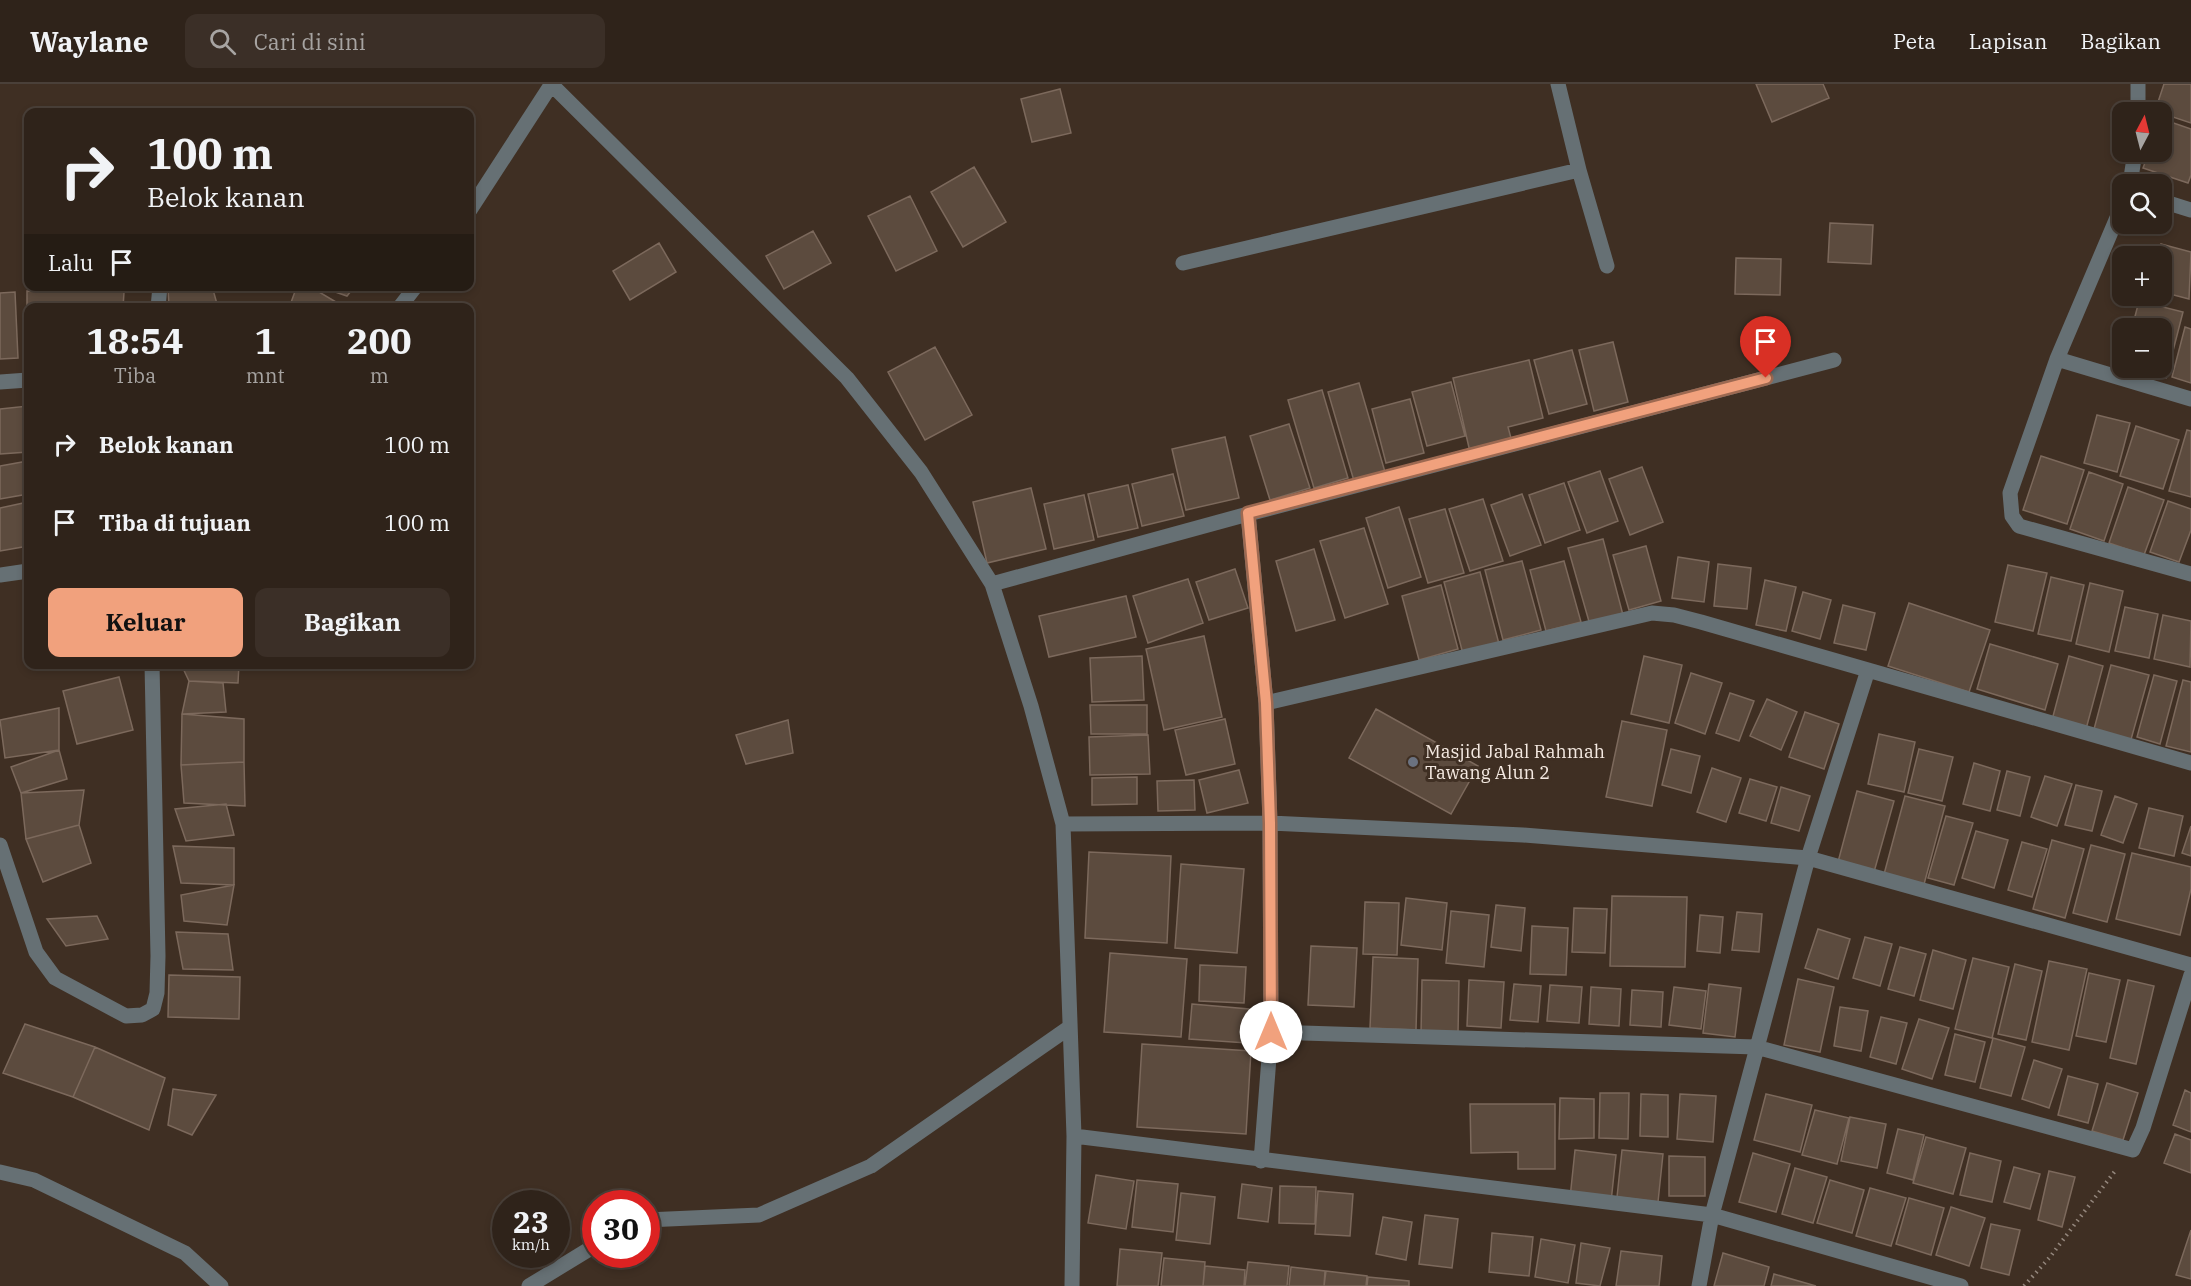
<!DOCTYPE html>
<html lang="id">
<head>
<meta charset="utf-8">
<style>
  body { margin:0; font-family:"IBM Plex Serif",serif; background:#3b2f27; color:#f1f3f6; height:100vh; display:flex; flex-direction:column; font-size:22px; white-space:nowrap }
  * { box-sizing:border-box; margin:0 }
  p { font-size:20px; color:#a7a4a2 }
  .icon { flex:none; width:33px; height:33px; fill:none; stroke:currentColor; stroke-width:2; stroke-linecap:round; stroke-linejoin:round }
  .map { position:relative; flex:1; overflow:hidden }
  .side { position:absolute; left:24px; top:219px; width:450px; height:366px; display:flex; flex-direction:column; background:#2f231a; border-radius:12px; box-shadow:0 3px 9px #0003,0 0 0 2px #4a4039 }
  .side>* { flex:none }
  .hud { position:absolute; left:24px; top:24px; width:450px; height:183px; border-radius:12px; box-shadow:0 3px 9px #0003,0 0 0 2px #4a4039; background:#2f231a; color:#f1f3f6; overflow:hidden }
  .needle { width:39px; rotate:7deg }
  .buttons { position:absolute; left:2112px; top:18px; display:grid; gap:12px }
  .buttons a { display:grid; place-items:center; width:60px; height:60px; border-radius:12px; background:#2f231a; box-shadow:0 3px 9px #0003,0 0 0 2px #4a4039; font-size:30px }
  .speed { position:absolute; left:492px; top:1106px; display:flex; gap:12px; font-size:30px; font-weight:700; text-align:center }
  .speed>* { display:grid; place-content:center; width:78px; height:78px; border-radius:50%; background:#2f231a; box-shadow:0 3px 9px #0003,0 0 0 2px #4a4039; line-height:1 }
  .speed small { font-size:15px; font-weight:400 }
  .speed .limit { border:9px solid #d22; background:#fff; color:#111 }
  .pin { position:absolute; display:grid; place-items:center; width:51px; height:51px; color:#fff; margin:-62px -26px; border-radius:50% 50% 50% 0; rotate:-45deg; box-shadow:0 0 6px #0007 }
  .pin .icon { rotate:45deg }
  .me { position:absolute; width:66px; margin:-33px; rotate:0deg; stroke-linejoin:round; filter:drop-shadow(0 0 4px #0008) }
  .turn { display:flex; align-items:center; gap:21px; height:126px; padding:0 24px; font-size:27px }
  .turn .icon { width:78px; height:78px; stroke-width:2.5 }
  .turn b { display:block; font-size:42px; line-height:51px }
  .then { display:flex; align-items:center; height:57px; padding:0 24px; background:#0003; gap:12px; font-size:22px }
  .eta { display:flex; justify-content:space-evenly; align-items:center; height:102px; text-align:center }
  .eta b { font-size:36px; font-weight:800; line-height:42px }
  .primary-button { display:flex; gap:12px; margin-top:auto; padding:12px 24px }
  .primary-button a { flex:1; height:69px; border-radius:12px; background:#f1a17d; color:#111; font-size:24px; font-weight:800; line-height:69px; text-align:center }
  .primary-button a+a { background:#3b2f27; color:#f1f3f6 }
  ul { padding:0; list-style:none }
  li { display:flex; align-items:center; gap:18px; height:78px; padding:0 24px }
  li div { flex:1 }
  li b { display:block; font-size:22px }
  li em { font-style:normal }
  header { display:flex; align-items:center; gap:36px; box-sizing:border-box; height:84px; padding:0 30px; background:#2f231a; border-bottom:2px solid #4a4039 }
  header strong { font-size:28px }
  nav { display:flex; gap:33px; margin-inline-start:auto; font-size:21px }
  .search { width:420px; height:54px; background:#3b2f27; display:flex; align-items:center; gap:15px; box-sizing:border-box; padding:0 21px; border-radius:12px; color:#a7a4a2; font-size:22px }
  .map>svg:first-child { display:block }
  .building { fill:#5c4b3e; stroke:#7c695c; stroke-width:1.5 }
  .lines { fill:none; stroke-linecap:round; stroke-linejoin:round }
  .path { stroke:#94877d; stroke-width:4; stroke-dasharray:1.5 4.5; stroke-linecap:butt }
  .minor { stroke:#667074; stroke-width:15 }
  .route-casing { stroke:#9d6951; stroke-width:15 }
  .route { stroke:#f1a17d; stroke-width:10 }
  .worship-dot { fill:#6b7280; stroke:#3f2f23; stroke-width:2 }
  .labels { text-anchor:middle; stroke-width:6; stroke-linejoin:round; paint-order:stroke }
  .poi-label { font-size:18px; fill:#f5eae2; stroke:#3f2f23; text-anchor:start }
</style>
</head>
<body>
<header>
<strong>Waylane</strong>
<div class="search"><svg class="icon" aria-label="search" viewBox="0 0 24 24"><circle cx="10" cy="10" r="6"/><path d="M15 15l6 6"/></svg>Cari di sini</div>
<nav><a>Peta</a><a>Lapisan</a><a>Bagikan</a></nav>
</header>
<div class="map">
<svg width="2191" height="1202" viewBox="0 0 2191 1202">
  <rect width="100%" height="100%" fill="#3f2f23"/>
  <!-- building -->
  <path class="building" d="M1756,0h67l6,14 -57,24z
    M2164,0h27v39l-36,-12z
    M1060,5l11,44 -39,9 -11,-43z
    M2162,35l29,10v46l-3,8 -45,-15 6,-16h13z
    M974,83l32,55 -43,25 -32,-55z
    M910,112l27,55 -41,20 -28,-55z
    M1830,139l43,2 -2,39 -43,-2z
    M813,147l18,32 -47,26 -18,-33z
    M659,159l17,29 -46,28 -17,-29z
    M2161,160l30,8 -2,47 -27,-7v-36h-4z
    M1736,174l45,1 -1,36 -45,-1z
    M168,202h44l5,18 -20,4h-28z
    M297,202h12l32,19 -3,3h-49z
    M318,202h37l-8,10z
    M27,207l97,1 -1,16h-95l-1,49z
    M15,208l3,66 -18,1v-66z
    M2139,217l44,11 -17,66 -39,-10h35v-40h-30z
    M2185,243l6,2v54l-19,-6z
    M1613,258l15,60 -34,9 -15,-61z
    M935,263l37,68 -47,25 -37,-68z
    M1572,266l15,54 -38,10 -15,-54z
    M1529,276l14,58 -35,9 4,15 -42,10 -17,-74z
    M1451,298l14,54 -38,10 -15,-54z
    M1359,299l26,89 -31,9 -26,-89z
    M1322,306l26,88 -34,10 -26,-88z
    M1410,315l14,54 -38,10 -14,-54z
    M28,322v46l-28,2v-45z
    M2097,331l33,8 -13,49 -33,-9z
    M1289,340l21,64 -40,12 -20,-64z
    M2136,342l43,14 -16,49 -43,-13z
    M2187,346l4,1v66l-22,-6z
    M1225,353l14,61 -53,12 -14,-61z
    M2041,372l43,14 -17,54 -44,-14z
    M28,377v33l-28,5v-33z
    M1642,383l21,55 -33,13 -21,-56z
    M1600,387l18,50 -31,12 -19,-51z
    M2089,388l34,12 -19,57 -34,-12z
    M1173,390l11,42 -42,10 -10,-42z
    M1564,399l16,47 -35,13 -16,-48z
    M1128,401l10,43 -40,9 -10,-43z
    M2128,403l36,13 -20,55 -35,-12z
    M1031,404l15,61 -59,14 -14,-61z
    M1522,410l19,51 -31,11 -19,-51z
    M1084,411l10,45 -40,9 -10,-45z
    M1483,415l20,62 -33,10 -21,-62z
    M2168,417l23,8v21l-12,32 -29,-10z
    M28,418v44l-28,5v-43z
    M1399,423l22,70 -33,11 -22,-70z
    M1445,425l19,64 -36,10 -19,-64z
    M1364,444l24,76 -43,14 -25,-77z
    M1603,455l20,76 -33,10 -22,-77z
    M1646,462l15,55 -32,9 -16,-55z
    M1314,465l21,71 -39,11 -20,-70z
    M1678,473l31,5 -5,40 -32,-4z
    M1522,477l19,69 -38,10 -18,-70z
    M1564,477l17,61 -35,9 -16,-61z
    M1718,480l33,4 -4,41 -33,-3z
    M2008,481l39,8 -14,58 -38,-9z
    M1235,485l13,39 -39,12 -13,-38z
    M1480,488l19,72 -36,10 -19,-72z
    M2051,493l33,8 -13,56 -33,-7z
    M1188,495l15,44 -55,20 -15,-47z
    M1765,496l31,7 -10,44 -30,-6z
    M2090,499l33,8 -14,61 -33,-8z
    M1441,501l17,64 -39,11 -17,-64z
    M1803,508l28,8 -11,39 -28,-8z
    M1126,512l10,41 -87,20 -10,-41z
    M1909,519l81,27 -21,62 -81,-26z
    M1843,521l32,8 -9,37 -32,-7z
    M2125,523l33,7 -9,44 -34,-7z
    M2163,531l28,6 -1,46 -36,-8z
    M1204,552l18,81 -58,13 -18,-81z
    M1990,560l68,20 -13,46 -68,-21z
    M1142,572l2,44 -52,2 -2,-44z
    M1644,572l38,9 -13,58 -38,-9z
    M2069,572l34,10 -17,63 -34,-9z
    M181,580h58l-1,19 -49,-2z
    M2111,581l38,10 -19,68 -37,-10z
    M1691,589l31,10 -17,51 -30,-11z
    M2154,591l23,6 -17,63 -23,-7z
    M119,593l14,53 -56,14 -14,-53z
    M2183,596l8,2v70l-25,-6z
    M189,597l34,2 3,29 -44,2z
    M1730,609l24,8 -15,40 -23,-8z
    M1767,615l30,13 -16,38 -31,-14z
    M1090,621h57v29h-56z
    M59,624v42l-54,8 -5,-38z
    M1376,625l102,57 -27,48 -102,-56z
    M1805,628l34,12 -15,45 -35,-12z
    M182,630l62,5v43l-63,3z
    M1225,635l10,45 -49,11 -11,-45z
    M788,636l5,33 -47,11 -10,-29z
    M1622,637l45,9 -15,76 -46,-9z
    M1879,650l36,8 -11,50 -36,-8z
    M1148,651l2,39 -60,1 -1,-38z
    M1671,665l29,7 -9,37 -29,-8z
    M1919,665l34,8 -11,44 -34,-8z
    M59,666l8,29 -46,14 -10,-26z
    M244,678l1,44 -61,-3 -3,-38z
    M1974,679l26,8 -10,40 -27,-7z
    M1712,684l29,10 -15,44 -29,-10z
    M1239,686l9,33 -41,10 -8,-33z
    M2007,687l23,6 -10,39 -23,-6z
    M2045,692l27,8 -15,42 -26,-9z
    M1137,693v27l-45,1v-27z
    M1750,695l27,8 -11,34 -27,-8z
    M1194,696l1,30 -37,1 -1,-30z
    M2076,701l26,6 -10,40 -27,-6z
    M1781,703l29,9 -11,35 -28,-8z
    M84,706l-5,35 -53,14 -5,-46z
    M1857,707l37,10 -20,71 -36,-10z
    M1905,712l40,10 -22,82 -40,-10z
    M2115,712l22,8 -14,39 -22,-8z
    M226,720l8,31 -48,6 -11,-32z
    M2149,724l34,8 -9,40 -35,-8z
    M1946,732l27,7 -19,62 -26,-7z
    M79,741l12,38 -48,19 -17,-43z
    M2191,742v30l-9,-3z
    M1976,747l32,9 -14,48 -32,-10z
    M2052,756l32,9 -19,69 -32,-9z
    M2022,758l25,7 -15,48 -24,-7z
    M2091,761l34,9 -18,68 -34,-9z
    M173,762l61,2v37l-53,-2z
    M1089,768l82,4 -4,87 -82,-5z
    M2132,769l59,14v22l-11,46 -64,-16z
    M1181,780l63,5 -7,84 -62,-5z
    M234,801l-7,40 -43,-4 -3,-26z
    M1612,812l75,1 -2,70 -75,-1z
    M1406,814l41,5 -5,47 -41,-5z
    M1365,818l34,1 -2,52 -34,-1z
    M1496,821l29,3 -4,43 -30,-4z
    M1574,824l33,1 -2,44 -33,-1z
    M1451,827l38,4 -5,52 -38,-4z
    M1737,828l25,2 -3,38 -27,-2z
    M1700,831l23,2 -3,36 -23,-2z
    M97,832l11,23 -42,7 -19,-27z
    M1532,842l36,2 -2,47 -36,-1z
    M1818,845l32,10 -12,40 -33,-11z
    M176,848l52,2 5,36 -50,-1z
    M1865,853l27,7 -12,42 -27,-8z
    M1311,862l46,2 -3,59 -46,-2z
    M1900,863l26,7 -12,42 -26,-7z
    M1933,866l33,10 -13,49 -33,-9z
    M1110,869l77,6 -6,78 -77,-5z
    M1373,873l45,2 -2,71 -46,-2z
    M1973,874l36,9 -17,71 -37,-9z
    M2049,877l38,8 -18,81 -37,-8z
    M2015,880l27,7 -16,69 -28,-6z
    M1200,881l46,2 -2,36 -45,-2z
    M2089,889l31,7 -14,62 -30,-6z
    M169,891l71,2 -1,42 -71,-2z
    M1798,895l36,8 -14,65 -36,-7z
    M1422,896l37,1 -1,53h-37z
    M1469,896l35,2 -3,46 -34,-2z
    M2128,896l26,6 -18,78 -26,-6z
    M1514,900l27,2 -3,36 -28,-2z
    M1709,900l32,4 -6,49 -32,-4z
    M1550,901l32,2 -3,36 -32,-2z
    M1591,903l30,2 -2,37 -30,-2z
    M1674,903l32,4 -5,38 -32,-4z
    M1632,906l31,2 -2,35 -31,-2z
    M1192,920l57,5 -2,34 -58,-4z
    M1840,923l28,4 -7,40 -27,-5z
    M1881,933l26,6 -11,41 -26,-7z
    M1919,935l30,9 -17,51 -30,-10z
    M25,940l70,23 -22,50 -70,-24z
    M1955,950l30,8 -10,40 -30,-7z
    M1993,954l32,9 -14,49 -31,-8z
    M1142,960l109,7 -5,83 -109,-7z
    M95,963l70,31 -16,52 -76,-33z
    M2034,976l28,9 -13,39 -27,-9z
    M2068,992l30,8 -10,39 -30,-8z
    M2107,999l31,10 -15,47 -31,-9z
    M173,1005l43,6 -24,40 -24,-10z
    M2185,1006l6,3v39l-18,-7z
    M1600,1009h29l-1,46 -29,-1z
    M1641,1010l27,1v42l-28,-1z
    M1680,1010l36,2 -3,46 -36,-3z
    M1766,1010l46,11 -12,47 -46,-12z
    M1560,1014l34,1v39l-35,1z
    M1470,1020h85v65h-37v-17l-47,1z
    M1815,1026l34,8 -12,46 -35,-9z
    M1850,1033l36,7 -9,44 -36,-7z
    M1898,1045l26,6 -11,45 -26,-7z
    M2175,1050l16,6v33l-27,-10z
    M1926,1053l40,11 -13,46 -40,-11z
    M1575,1066l41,5 -5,47 -41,-4z
    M1622,1066l41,4 -5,48 -41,-5z
    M1753,1069l37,11 -14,48 -37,-10z
    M1970,1069l31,8 -9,41 -32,-7z
    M1669,1072l36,1v39h-36z
    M2014,1083l26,7 -10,35 -26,-7z
    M1795,1084l32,9 -14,46 -31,-9z
    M2049,1087l26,6 -13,50 -24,-7z
    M1096,1091l38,6 -8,48 -38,-6z
    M1137,1096l41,4 -5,48 -41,-5z
    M1830,1096l34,10 -12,43 -35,-10z
    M1242,1100l30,4 -4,34 -30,-4z
    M1280,1102l36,1 -1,37 -36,-1z
    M1870,1104l36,10 -15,48 -35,-10z
    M1318,1107l35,3 -3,42 -35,-2z
    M1181,1109l34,4 -5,47 -34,-4z
    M1909,1114l35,10 -13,47 -35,-11z
    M1951,1123l34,11 -16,48 -33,-11z
    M1425,1131l33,4 -6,49 -33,-4z
    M1383,1133l29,5 -6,38 -30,-6z
    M1991,1140l29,6 -11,45 -28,-7z
    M2191,1146v49l-15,-4z
    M1492,1149l41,4 -4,39 -40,-4z
    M1541,1155l34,6 -7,38 -33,-6z
    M1581,1159l29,5 -10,38 -24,-3z
    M1120,1165l42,4 -4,33h-41z
    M1621,1167l41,5 -3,30h-43z
    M1723,1169l46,14 -5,19h-50z
    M1164,1174l41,4 -2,24h-42z
    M1248,1178l41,4 -2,20h-42z
    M1205,1182l40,4 -1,16h-41z
    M1291,1183l34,4 -1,15h-35z
    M1326,1187l41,5 -1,10h-42z
    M1774,1190l42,12h-45z
    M1368,1193l41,4v5h-42z"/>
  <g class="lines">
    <!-- path -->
    <path class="path" d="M2024,1202l26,-29 65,-86"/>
    <!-- minor -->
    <path class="minor" d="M551,0l296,294 74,94 71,112 256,-70 586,-154
      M1558,0l21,86 28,96
      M2138,0v28
      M2130,100l5,-32
      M2162,117l29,9
      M2122,122l-65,153 134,40
      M470,126l81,-125
      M1183,179l396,-93
      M158,224l2,-22
      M399,224l17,-22
      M2057,275l-47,134 2,23 7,10 172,48
      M0,298l28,-2
      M1248,430l18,189 386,-90 22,2 27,7 490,141
      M0,491l28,-4
      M992,500l39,122 32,118 11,312 -2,150
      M1868,586l-60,188 -96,357 249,71
      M1266,619l4,120 1,209 485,15 377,103 10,-22 48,-153
      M1063,740l207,-1 253,12 285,23 383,107
      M0,761l36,107 19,26 71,38 16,-1 11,-6 4,-16 1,-37 -6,-292
      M1074,1052l638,79 -13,71
      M1261,1077l10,-129
      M0,1088l34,8 151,73 36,33
      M646,1136l113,-5 112,-49 199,-139
      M529,1202l67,-41"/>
  </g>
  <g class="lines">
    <defs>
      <path id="route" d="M1271,948l-1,-209 -4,-120 -18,-190 518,-135"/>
    </defs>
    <!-- route casing -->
    <use href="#route" class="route-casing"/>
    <!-- route -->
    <use href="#route" class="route"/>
  </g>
  <!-- markers -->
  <circle class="worship-dot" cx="1413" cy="678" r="6"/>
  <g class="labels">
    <!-- poi labels -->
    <g class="poi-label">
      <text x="1425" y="674">Masjid Jabal Rahmah<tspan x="1425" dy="21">Tawang Alun 2</tspan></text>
    </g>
  </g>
</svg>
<div class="buttons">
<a><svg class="needle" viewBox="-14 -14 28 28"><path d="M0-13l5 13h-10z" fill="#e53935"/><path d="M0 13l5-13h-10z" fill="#a7a4a2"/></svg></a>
<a><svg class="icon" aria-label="search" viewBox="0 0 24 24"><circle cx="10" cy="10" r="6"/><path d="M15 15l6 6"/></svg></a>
<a>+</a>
<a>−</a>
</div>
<div class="speed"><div>23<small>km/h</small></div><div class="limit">30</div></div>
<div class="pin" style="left:1766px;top:294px;background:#d93025"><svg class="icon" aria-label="arrive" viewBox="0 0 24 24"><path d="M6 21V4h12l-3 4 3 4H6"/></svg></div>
<svg class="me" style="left:1271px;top:948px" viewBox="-20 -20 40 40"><circle r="19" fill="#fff"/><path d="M0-13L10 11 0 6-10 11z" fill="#f1a17d"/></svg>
<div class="hud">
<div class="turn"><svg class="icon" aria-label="right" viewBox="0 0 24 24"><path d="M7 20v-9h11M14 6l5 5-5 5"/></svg><div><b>100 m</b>Belok kanan</div></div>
<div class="then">Lalu<svg class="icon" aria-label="arrive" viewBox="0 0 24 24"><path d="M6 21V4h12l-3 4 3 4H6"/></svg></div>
</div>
<section class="side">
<div class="eta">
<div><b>18:54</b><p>Tiba</p></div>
<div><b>1</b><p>mnt</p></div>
<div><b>200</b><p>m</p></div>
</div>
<ul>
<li><svg class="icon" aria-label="right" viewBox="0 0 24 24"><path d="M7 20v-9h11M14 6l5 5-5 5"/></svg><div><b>Belok kanan</b></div><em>100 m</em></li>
<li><svg class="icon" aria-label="arrive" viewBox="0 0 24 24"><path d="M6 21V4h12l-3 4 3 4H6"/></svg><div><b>Tiba di tujuan</b></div><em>100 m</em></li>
</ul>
<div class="primary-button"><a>Keluar</a><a>Bagikan</a></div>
</section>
</div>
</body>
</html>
